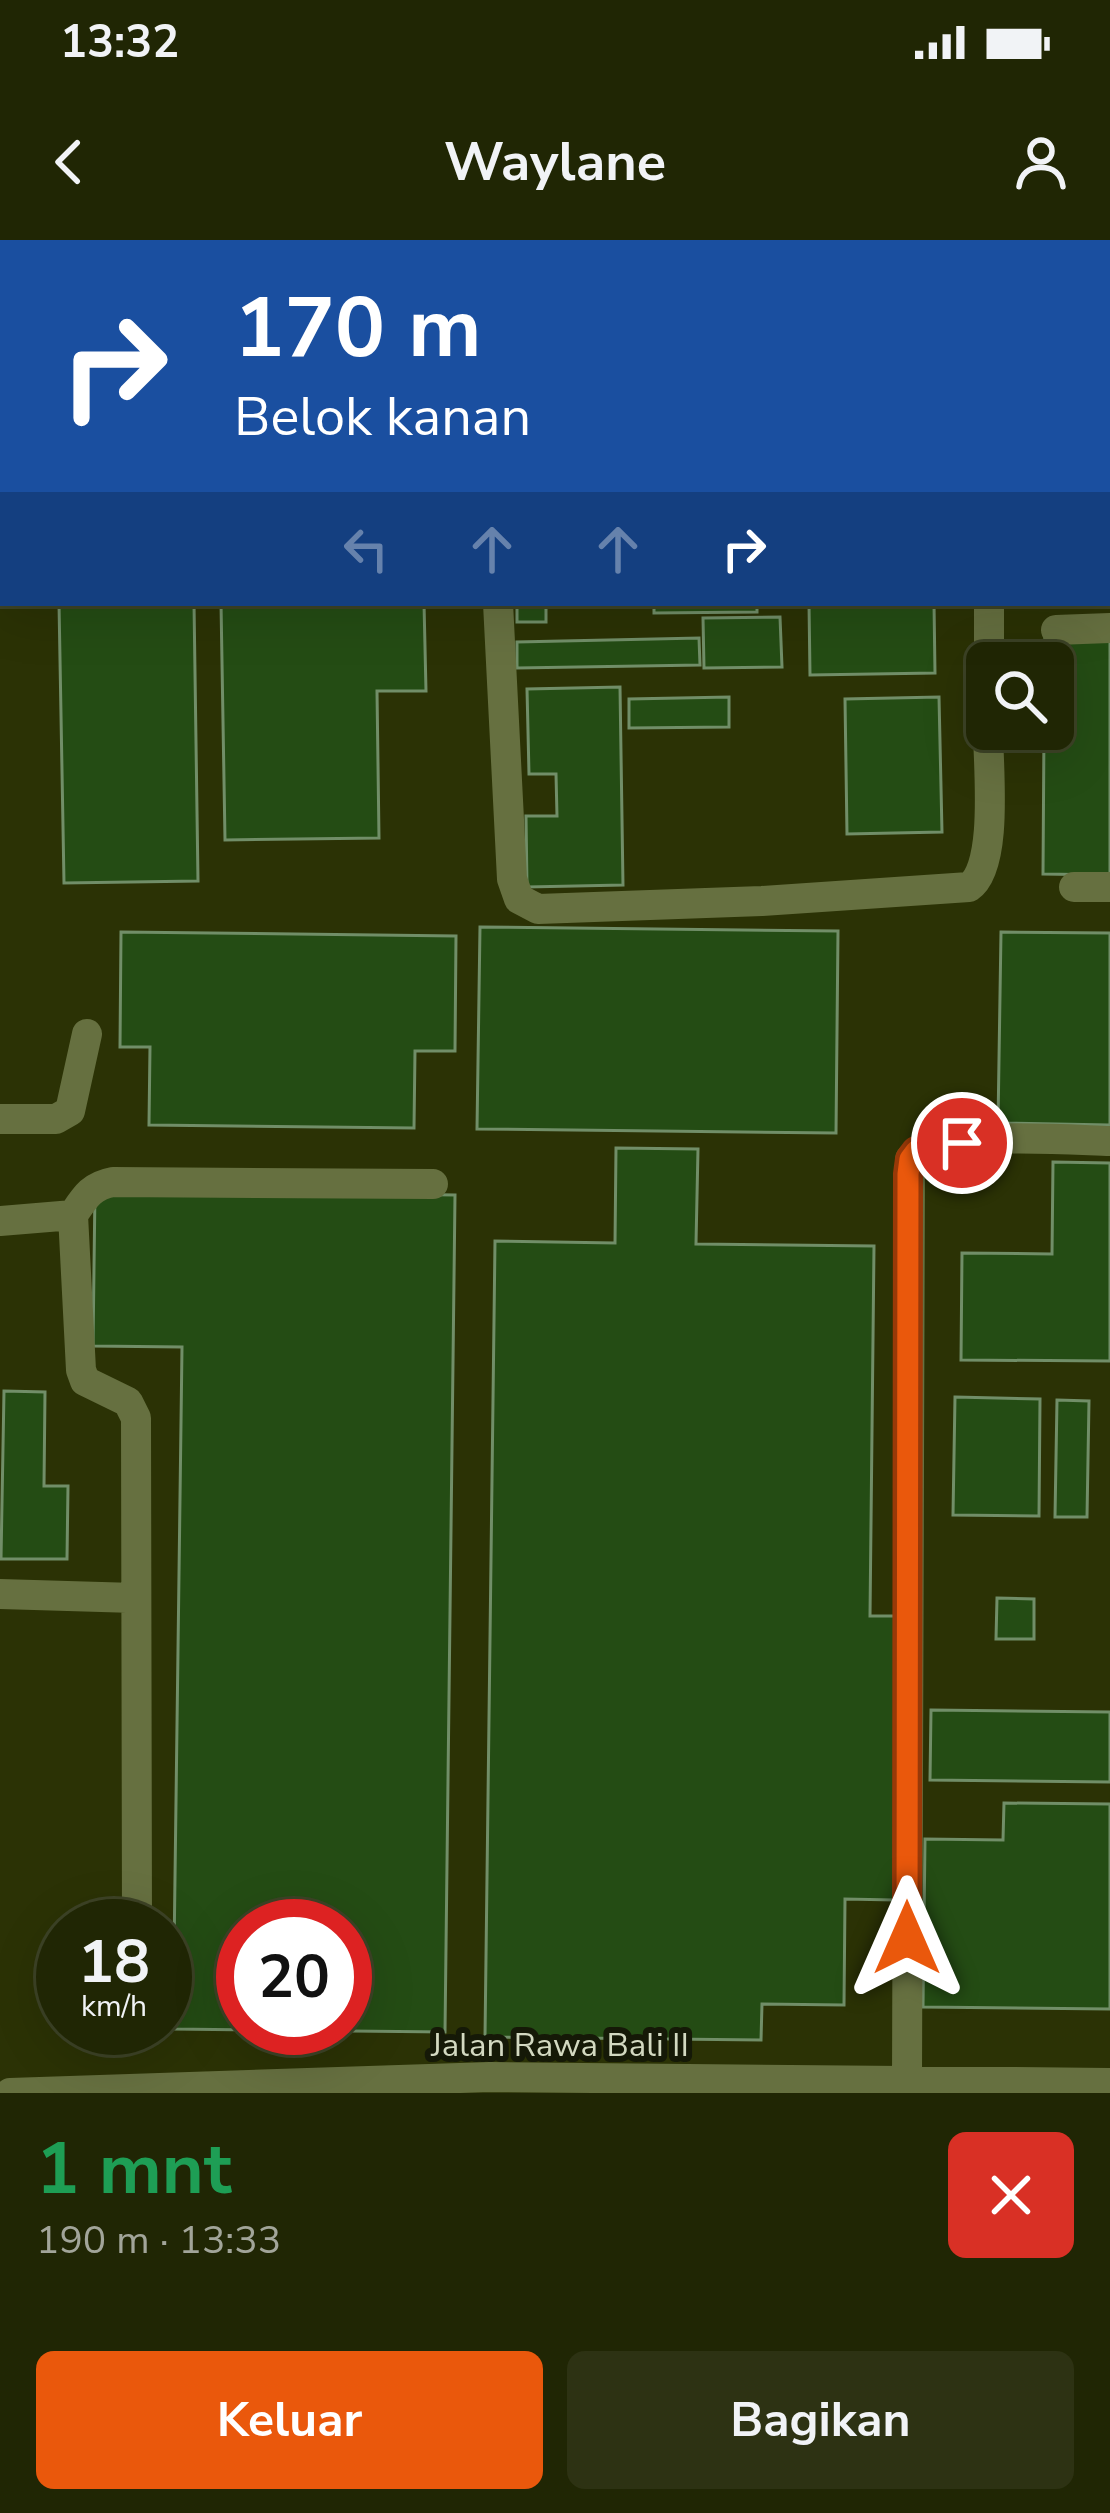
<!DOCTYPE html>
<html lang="id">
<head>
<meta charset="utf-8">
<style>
  body { margin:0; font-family:"Nunito Sans",sans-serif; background:#2d3213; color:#f1f3f6; height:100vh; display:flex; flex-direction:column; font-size:45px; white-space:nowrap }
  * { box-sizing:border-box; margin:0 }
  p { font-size:39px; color:#a2a59a }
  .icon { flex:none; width:66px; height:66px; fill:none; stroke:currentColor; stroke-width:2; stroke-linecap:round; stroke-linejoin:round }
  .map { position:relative; height:1853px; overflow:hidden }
  .drawer { display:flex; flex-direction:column; background:#202604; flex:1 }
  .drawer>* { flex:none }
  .banner { position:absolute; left:0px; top:0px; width:1110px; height:366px; box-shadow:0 12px 48px #0002,0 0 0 3px #3d4326; background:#1a4fa0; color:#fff; overflow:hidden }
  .tools { position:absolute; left:966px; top:402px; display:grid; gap:24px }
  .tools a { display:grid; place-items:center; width:108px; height:108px; border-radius:18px; background:#202604; box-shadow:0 12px 48px #0002,0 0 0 3px #3d4326; font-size:60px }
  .speed { position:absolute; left:36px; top:1659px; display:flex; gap:24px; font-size:60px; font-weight:700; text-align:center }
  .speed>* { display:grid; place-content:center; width:156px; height:156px; border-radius:50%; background:#202604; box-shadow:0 12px 48px #0002,0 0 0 3px #3d4326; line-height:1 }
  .speed small { font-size:30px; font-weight:400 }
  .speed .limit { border:18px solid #d22; background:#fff; color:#111 }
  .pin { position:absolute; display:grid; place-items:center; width:102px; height:102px; color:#fff; margin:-51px; border:6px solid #fff; border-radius:50%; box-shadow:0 3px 12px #0007 }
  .me { position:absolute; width:132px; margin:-66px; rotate:0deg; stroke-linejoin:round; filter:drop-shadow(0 0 9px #0008) }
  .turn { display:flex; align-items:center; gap:42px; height:252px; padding:0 36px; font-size:54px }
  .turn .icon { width:156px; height:156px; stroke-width:2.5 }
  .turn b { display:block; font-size:84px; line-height:102px }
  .lanes { display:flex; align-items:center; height:114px; padding:0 36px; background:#0003; justify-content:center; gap:60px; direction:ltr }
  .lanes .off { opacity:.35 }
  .round { display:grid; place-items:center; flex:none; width:126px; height:126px; border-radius:18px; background:#2d3213 }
  .overview { display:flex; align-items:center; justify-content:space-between; height:204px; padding:0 36px }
  h1 { font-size:72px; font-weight:700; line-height:90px; color:#1e9e55 }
  .action { display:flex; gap:24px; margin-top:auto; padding:24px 36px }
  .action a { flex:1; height:138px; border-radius:18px; background:#ea580c; color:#fff; font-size:48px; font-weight:700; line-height:138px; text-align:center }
  .action a+a { background:#2d3213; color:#f1f3f6 }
  .status { display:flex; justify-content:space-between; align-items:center; height:84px; padding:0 60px; background:#202604; direction:ltr }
  .status svg { height:33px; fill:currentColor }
  header { display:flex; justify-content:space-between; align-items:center; height:156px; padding:0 36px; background:#202604; font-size:54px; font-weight:700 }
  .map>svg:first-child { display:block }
  .building { fill:#244c14; stroke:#718e68; stroke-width:3; fill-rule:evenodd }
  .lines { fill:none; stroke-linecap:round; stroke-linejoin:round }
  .minor { stroke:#667040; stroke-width:30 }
  .route-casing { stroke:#983908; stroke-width:30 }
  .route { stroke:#ea580c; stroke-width:21 }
  .labels { text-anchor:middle; stroke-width:12; stroke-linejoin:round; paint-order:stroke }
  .street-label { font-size:33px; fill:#d3d9c1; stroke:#151907 }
</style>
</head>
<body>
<div class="status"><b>13:32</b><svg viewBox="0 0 49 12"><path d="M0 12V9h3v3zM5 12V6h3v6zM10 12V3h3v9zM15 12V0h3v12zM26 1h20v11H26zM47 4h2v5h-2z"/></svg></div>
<header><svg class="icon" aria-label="back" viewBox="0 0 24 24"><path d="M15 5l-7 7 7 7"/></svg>Waylane<svg class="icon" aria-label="person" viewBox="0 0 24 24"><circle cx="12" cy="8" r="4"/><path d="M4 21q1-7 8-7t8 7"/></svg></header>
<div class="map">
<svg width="1110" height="1853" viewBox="0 0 1110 1853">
  <rect width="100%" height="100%" fill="#2b3205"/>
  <!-- building -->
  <path class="building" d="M54,0h134v3h-134z
    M215,0h204v3h-204z
    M1050,0h60v306h-3v-303z
    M59,363h135l4,278 -134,2z
    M221,363h203l2,88h-49l2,147 -154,2z
    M517,363h29v19h-29z
    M654,363h103v9l-103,1z
    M809,363h125l1,70 -125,2z
    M780,377l2,50 -78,1 -1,-50z
    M1045,394l65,1v240l-67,-1 1,-145h9v-66h-8z
    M699,398l1,27 -183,3v-26z
    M620,447l3,198 -96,2 -1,-71h31l-1,-42h-27l-2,-85z
    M729,457v30l-100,1v-29z
    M939,457l3,135 -95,2 -2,-135z
    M480,687l358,4 -2,202 -359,-4z
    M121,692l335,4 -1,115h-40l-1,77 -265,-3 1,-78h-30z
    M1001,692l109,1v192l-112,-2z
    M616,908l82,1 -2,95 178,2 -4,370h28l-4,284 -49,-1 -1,106 -82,-1 -1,36 -276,-3 10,-796 120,2z
    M1053,922l57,1v198l-149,-1 1,-107 90,1z
    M95,950l360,5 -10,837 -272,-3 9,-682 -89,-1zM243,1686h102v102h-102z
    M4,1151l41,1 -1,94h24l-1,73h-66z
    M955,1157l85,2 -1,117 -86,-1z
    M1057,1160l32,1 -2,116h-32z
    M997,1358l37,1v40h-38z
    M931,1470l179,2v70l-180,-2z
    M1004,1563l106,1v205l-187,-2 2,-168 78,1z"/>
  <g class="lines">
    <!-- minor -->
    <path class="minor" d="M490,0v3
      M605,0l1,3
      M981,3l11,-3
      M498,363l14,276 7,20 19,10 224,-8 207,-14c30,-20 19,-122 19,-158
      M1056,390l54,-2
      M989,423v-60
      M1074,647h36
      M0,879h56l14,-8 17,-77
      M73,975c12,-18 18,-29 40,-33l320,2
      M0,981l73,-6 8,155 4,11 43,21 8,16 1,508
      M0,1354l135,4
      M907,1841l3,-922c22,-30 161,-19 200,-18
      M10,1853l480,-16 620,6"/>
  </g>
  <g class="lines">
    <defs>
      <path id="route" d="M907,1698l1,-764 2,-15 6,-8 46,-8"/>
    </defs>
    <!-- route casing -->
    <use href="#route" class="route-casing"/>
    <!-- route -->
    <use href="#route" class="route"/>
  </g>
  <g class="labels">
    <!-- street labels -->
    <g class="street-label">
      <text x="560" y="1816">Jalan Rawa Bali II</text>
    </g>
  </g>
</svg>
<div class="tools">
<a><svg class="icon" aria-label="search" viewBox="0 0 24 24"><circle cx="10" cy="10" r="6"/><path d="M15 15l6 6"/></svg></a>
</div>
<div class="speed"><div>18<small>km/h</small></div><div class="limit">20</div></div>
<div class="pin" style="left:962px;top:903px;background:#d93025"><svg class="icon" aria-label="arrive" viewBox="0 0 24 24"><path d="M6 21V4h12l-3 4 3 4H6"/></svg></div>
<svg class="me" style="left:907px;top:1698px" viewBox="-20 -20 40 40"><path d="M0-17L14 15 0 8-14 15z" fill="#ea580c" stroke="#fff" stroke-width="4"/></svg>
<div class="banner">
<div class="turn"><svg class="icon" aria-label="right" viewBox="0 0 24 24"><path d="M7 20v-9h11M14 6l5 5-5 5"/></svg><div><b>170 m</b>Belok kanan</div></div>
<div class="lanes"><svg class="icon off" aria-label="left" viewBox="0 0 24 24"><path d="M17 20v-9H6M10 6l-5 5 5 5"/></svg><svg class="icon off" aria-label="ahead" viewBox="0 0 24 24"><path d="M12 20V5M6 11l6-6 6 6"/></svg><svg class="icon off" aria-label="ahead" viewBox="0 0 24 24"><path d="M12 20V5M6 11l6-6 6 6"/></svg><svg class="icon" aria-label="right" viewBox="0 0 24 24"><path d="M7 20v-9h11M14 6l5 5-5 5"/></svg></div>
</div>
</div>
<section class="drawer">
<div class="overview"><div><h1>1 mnt</h1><p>190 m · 13:33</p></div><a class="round" style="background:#d93025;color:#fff"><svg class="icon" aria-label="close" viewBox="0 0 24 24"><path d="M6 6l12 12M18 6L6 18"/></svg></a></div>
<div class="action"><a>Keluar</a><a>Bagikan</a></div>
</section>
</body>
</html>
